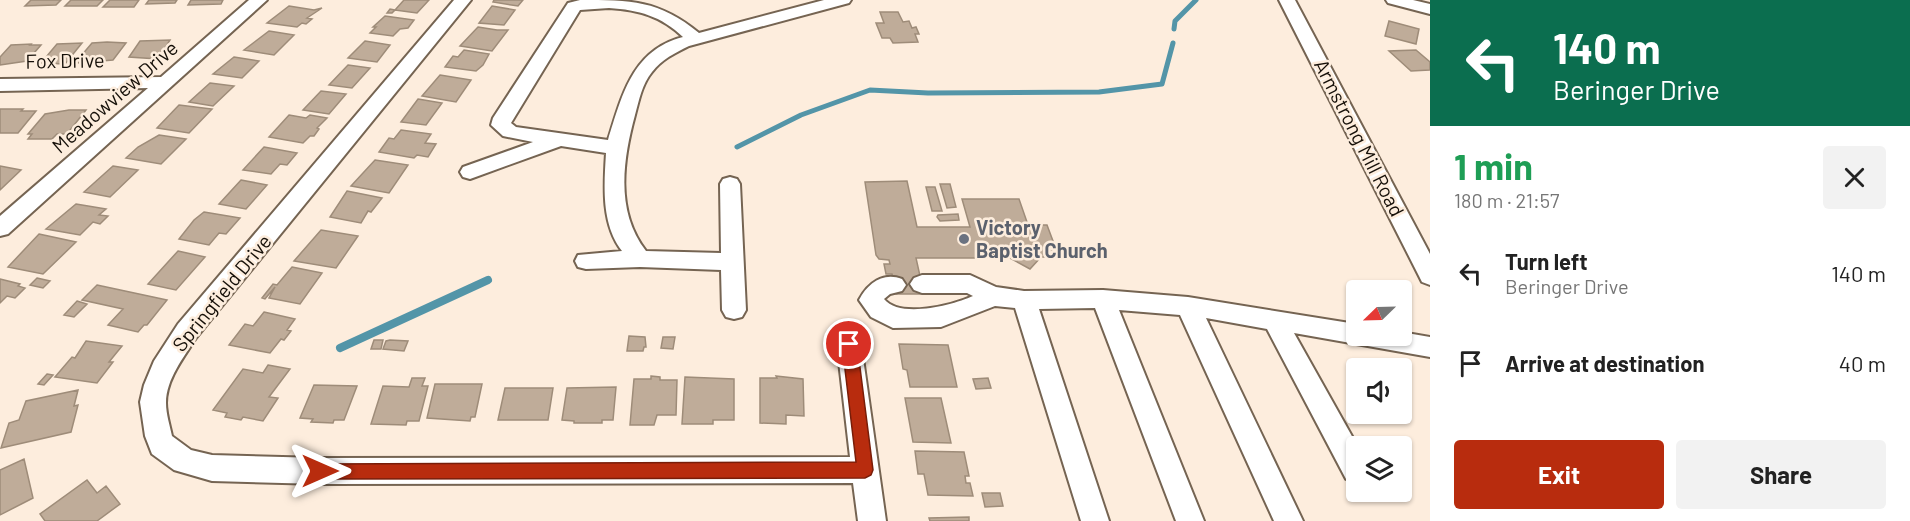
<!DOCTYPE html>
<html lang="en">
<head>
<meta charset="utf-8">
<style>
  body { margin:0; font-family:Barlow,sans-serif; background:#f2f2f2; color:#222; height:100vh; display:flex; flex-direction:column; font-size:22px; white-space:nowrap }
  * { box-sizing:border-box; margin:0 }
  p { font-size:20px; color:#767676 }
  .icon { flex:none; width:33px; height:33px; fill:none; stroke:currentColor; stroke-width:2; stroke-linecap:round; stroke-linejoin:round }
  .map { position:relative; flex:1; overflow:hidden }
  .sheet { display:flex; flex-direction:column; background:#fff; width:480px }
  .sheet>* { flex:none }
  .hud { background:#0b6e4f; color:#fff; overflow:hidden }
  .needle { width:39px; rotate:247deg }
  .fabs { position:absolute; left:1346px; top:280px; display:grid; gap:12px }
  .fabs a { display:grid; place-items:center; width:66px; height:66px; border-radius:6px; background:#fff; box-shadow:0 2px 4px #0004; font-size:30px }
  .pin { position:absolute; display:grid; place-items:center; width:51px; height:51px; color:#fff; margin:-26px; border:3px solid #fff; border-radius:50%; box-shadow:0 2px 6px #0007 }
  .me { position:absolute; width:66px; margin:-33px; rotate:90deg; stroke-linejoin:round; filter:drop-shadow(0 0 4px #0008) }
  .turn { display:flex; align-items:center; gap:21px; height:126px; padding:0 24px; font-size:27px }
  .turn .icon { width:78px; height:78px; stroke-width:2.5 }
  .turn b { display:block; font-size:42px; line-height:51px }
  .round { display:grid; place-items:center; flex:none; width:63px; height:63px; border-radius:6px; background:#f2f2f2 }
  .headline { display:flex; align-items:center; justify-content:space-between; height:102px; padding:0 24px }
  h1 { font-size:36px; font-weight:700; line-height:45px; color:#1e9e55 }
  .cta { display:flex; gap:12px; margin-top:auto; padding:12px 24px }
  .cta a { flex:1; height:69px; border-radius:6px; background:#b82c0e; color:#fff; font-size:24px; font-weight:700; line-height:69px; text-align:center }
  .cta a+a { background:#f2f2f2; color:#222 }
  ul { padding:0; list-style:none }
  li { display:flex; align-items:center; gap:18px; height:90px; padding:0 24px }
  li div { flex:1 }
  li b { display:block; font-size:22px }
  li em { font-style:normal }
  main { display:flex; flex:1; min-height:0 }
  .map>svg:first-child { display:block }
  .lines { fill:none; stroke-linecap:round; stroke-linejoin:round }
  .stream-far1 { stroke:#5395a8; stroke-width:5 }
  .stream { stroke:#5395a8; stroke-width:8 }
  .building { fill:#bfac99; stroke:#9e8c79; stroke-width:1.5 }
  .minor-casing { stroke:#756452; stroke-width:4 }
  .minor { fill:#fff; fill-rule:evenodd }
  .route { fill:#b82c0e; stroke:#781d09; stroke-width:1.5 }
  .worship-dot { fill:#6b7280; stroke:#fdeddd; stroke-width:2 }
  .labels { text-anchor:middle; stroke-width:5; stroke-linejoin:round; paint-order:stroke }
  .street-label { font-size:20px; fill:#150f08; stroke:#fdeddd }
  .worship-label { font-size:20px; font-weight:bold; fill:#5b616d; stroke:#fdeddd; text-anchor:start }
</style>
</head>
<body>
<main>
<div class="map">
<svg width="1430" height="521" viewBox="0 0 1430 521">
  <rect width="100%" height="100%" fill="#fdeddd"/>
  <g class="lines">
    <!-- stream-far1 -->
    <path class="stream-far1" d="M1174,29l1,-8 21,-21
      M737,147l64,-32 69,-25 58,3 171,-1 63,-8 11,-41"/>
    <!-- stream -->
    <path class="stream" d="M340,348l148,-68"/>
  </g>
  <!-- building -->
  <path class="building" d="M31,0h30l-5,5 -31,1z
    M71,0h32l-6,6h-32z
    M110,0h29l-5,7h-31z
    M149,0h28l-2,3 -29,1z
    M191,0h32l-2,4 -33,1z
    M404,0h25l-12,13 -22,-3 -3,3h-5l3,-4 5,1z
    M494,0h29l-5,6 -25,-4z
    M289,6l25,4 8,-2 -15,10 5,1 -6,5 -4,-1 -5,4 -30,-4z
    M492,6l23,4 -11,15 -25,-2z
    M880,12h18l5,10 6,-1 3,7 4,-1 3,7h-4l3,8 -25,1 -3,-5h-8l-6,-15h8z
    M385,16l29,4 -6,8 -8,1 -7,7 -23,-3 6,-6h-3z
    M1389,21l30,8 -3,15 -31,-8z
    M478,27l19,3h11l-16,21 -32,-5z
    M269,31l25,4 -20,20 -30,-5z
    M170,40l-12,19 -29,-2 11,-16z
    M365,41l25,4 -13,17 -29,-4z
    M107,42l19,1 -13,17 -38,3 17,-20z
    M82,43l-17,21 -24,-1 16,-19z
    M31,44l-1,1h11l-14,16 -27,4v-8l11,-12z
    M464,50l25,4 -6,11 -7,6 -31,-4 8,-11 5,1z
    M1416,50l14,12v8l-19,1 -22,-20z
    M234,57l25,4 -17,17 -29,-4z
    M348,65l22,3 -18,20 -23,-3z
    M440,75l31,5 -15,22 -34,-6z
    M210,83l24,3 -21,20 -24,-4z
    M321,91l25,3 -17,20 -26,-4z
    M418,99l24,4 -16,22 -25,-3z
    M179,105l33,4 -23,24 -32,-5z
    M0,109h23l-2,2h15l-18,22h-18z
    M69,110h17l-19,24h-10l-5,5h-24l4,-5h-4l17,-20z
    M289,115l17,3 4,-3 17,3 -10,10 2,1 -5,7h-4l-7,7 -34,-6z
    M401,130l30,4 -6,9 11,1 -8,13 -11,-2 -3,3 -35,-6 10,-14 5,1z
    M159,135l27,4 -25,25 -35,-6 12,-11z
    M264,147l33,6 -10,12 -7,-1 -9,10 -28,-4z
    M375,160l33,5 -19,28 -38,-7z
    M0,166l21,4 -21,20z
    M113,166l25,4 -28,27 -26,-5z
    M241,180l26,5 -21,24 -27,-5z
    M907,181l10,46h53l-8,-28h57l9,26h19l12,32h-18l-11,12 -20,-11h-94l8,36h-28l-4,-20h-6l-2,-10h6l-1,-4 -10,-1 -3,-4 -11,-73z
    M940,184h10l6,23 -9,1z
    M926,187h9l7,24h-10z
    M347,191l35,7 -11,14 -3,-1 -7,12 -31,-6z
    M76,204l30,5 -7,6 9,1 -8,8 -7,-2 -13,13 -34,-6z
    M204,212l36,6 -14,16 -7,-1 -10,12 -30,-6 15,-19z
    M958,214l1,6 -19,1 -3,-4 1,-2z
    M321,230l37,6 -22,32 -42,-7z
    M39,234l37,8 -33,32 -35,-7z
    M178,251l27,6 -29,33 -28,-6z
    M292,267l30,6 -22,31 -31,-6 6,-11 -10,12 -3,-1 11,-14 4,1z
    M37,278l13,3 -7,7 -13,-3z
    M0,279l20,5 -2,2 7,2 -10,10 -8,-2 -7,7z
    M97,285l70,15 -20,25h-3l-6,7 -30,-7 15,-16 -41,-9z
    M77,301l10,3 -13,13 -10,-2z
    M264,312l31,7 -8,11 4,1 -7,9 -3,-1 -11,14 -41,-8 16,-21 8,2z
    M629,336l16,1 1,10h-2l-1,4h-16z
    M663,337h12l-2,12 -12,-1z
    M374,340h9l-2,9h-10z
    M390,340l18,1 -4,10 -21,-2 3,-8z
    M86,341l36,5 -13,16h4l-16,21 -42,-6 17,-20 3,1z
    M899,344l49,1 9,42h-47l-3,-17 -4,-1z
    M268,365l22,4 -21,28 9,1 -15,23 -20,-4 -2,3 -16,-3 2,-4 -14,-3 30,-41 20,4z
    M47,374l6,1 -9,10 -6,-1z
    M651,376l9,1v3h17l-1,35h-19l-3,10h-24l4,-46h17z
    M776,376l27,3 1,37 -18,-1v9l-26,-1v-45h17z
    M685,377l49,2v41h-21v4h-31z
    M412,378h13l-3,8h6l-9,35h-12l-1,4 -35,-1 12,-38 26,1z
    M988,378l3,10 -15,1 -3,-10z
    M435,384h47l-7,33h-4l-1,4 -43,-3z
    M314,385l43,1 -13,34h-10l-1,3 -22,-1 2,-3 -13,-1z
    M616,387l-3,33h-11v3h-28v-2l-12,-1 5,-32z
    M505,388h48l-5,32h-50z
    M78,390l-4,16 4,-1 -7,27 -70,16 8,-25 10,-3 7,-19z
    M905,398h36l10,45 -38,-1z
    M915,451l49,1 5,24h-4l1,7h4l3,13 -45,-1 -4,-21h-6z
    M24,459l9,39 -33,17v-45z
    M87,480l10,13 9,-7 14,18 -23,17h-52l-5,-7z
    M982,493h18l3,13 -18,1z
    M969,517v4h-39l-1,-3z"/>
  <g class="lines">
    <defs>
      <path id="minor" d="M249,0h18l-259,234 -8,2v-20l148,-128 -148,3v-12l161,-2z
        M454,0h17l-275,338c-12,19 -30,41 -30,65 0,11 4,23 6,33l19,14 21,5 108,3 530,-1 -13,-113 3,-7 9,-3 9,3 3,7 25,177h-28l-5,-38 -533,1 -108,-3 -38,-11 -22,-16 -7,-18 -5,-34 4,-17 10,-24 24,-37z
        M580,0c51,0 79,0 119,33l125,-33h27l-2,3 -160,43c-14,7 -27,13 -37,26 -10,12 -13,28 -17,43 -12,44 -20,97 11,136l75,2 -1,-69 3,-5 7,-2 7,2 3,5 6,126 -4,7 -8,2 -8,-2 -4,-7 -1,-40 -81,-3 -54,2 -8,-2 -3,-6 3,-6 44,-4c-21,-27 -18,-65 -16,-98l-45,-7 -91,33 -7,-2 -3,-5 3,-5 70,-25 -30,-6 -12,-11 2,-7 75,-115zM609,8c30,2 52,8 74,29 -51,13 -61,59 -75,103l-92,-13 -5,-4 69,-113z
        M1279,0h16l135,254v31l-8,-3 -3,-6z
        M1386,0h27l17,4v10l-42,-11z
        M922,275h48l26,12 28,4 79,-1 85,7 168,27v12h45v-4l29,5v20l-136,-24 64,114h-2v36l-10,-4 -79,-150 -61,-11 97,203h-29l-94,-206 -61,-5 85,211h-28l-81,-213 -56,1 70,212h-28l-66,-213 -20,-2 -54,21 -48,1 -22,-11 -12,-17c9,-17 24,-28 43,-21l4,6 -4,6 -12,3 -6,5c16,20 69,6 89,-3l-6,-3h-45l-8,-3 -4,-6 4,-6z"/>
    </defs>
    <!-- minor casing -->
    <use href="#minor" class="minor-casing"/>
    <!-- minor -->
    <use href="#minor" class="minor"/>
  </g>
  <!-- route -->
  <path class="route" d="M849,338l6,2 2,4 16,126 -2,5 -6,3 -545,1 -6,-2 -3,-6 3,-5 6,-2 536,-2 -14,-118 2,-4z"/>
  <!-- markers -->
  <circle class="worship-dot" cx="964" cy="239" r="6"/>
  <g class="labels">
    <!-- street labels -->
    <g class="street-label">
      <text transform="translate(65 61) rotate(-1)" y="7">Fox Drive</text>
      <text transform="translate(115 97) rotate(-41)" y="7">Meadowview Drive</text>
      <text transform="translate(1359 138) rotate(63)" y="7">Armstrong Mill Road</text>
      <text transform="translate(222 293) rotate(-51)" y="7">Springfield Drive</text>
    </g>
    <!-- worship labels -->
    <g class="worship-label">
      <text x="976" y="235">Victory<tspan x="976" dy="23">Baptist Church</tspan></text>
    </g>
  </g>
</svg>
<div class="fabs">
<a><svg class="needle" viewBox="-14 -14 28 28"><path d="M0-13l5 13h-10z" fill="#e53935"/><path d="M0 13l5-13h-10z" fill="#767676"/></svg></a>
<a><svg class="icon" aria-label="sound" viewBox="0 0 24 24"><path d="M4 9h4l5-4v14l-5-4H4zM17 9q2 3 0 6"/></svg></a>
<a><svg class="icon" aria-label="layers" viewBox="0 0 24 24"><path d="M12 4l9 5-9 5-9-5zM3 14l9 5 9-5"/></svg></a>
</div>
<div class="pin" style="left:849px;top:344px;background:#d93025"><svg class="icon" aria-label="arrive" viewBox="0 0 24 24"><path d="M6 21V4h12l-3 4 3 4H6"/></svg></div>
<svg class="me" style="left:320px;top:471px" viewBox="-20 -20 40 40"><path d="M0-17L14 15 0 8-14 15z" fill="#b82c0e" stroke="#fff" stroke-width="4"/></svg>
</div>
<section class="sheet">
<div class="hud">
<div class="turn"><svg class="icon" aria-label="left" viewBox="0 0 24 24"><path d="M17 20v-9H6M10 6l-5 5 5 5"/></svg><div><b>140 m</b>Beringer Drive</div></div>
</div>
<div class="headline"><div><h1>1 min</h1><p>180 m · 21:57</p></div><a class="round"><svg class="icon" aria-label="close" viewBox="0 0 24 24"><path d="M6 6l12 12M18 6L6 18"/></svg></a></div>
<ul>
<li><svg class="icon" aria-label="left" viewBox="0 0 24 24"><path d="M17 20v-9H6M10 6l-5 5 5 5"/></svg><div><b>Turn left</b><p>Beringer Drive</p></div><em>140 m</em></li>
<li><svg class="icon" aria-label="arrive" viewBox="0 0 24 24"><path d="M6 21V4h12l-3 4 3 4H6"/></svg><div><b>Arrive at destination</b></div><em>40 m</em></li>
</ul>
<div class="cta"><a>Exit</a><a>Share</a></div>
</section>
</main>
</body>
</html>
